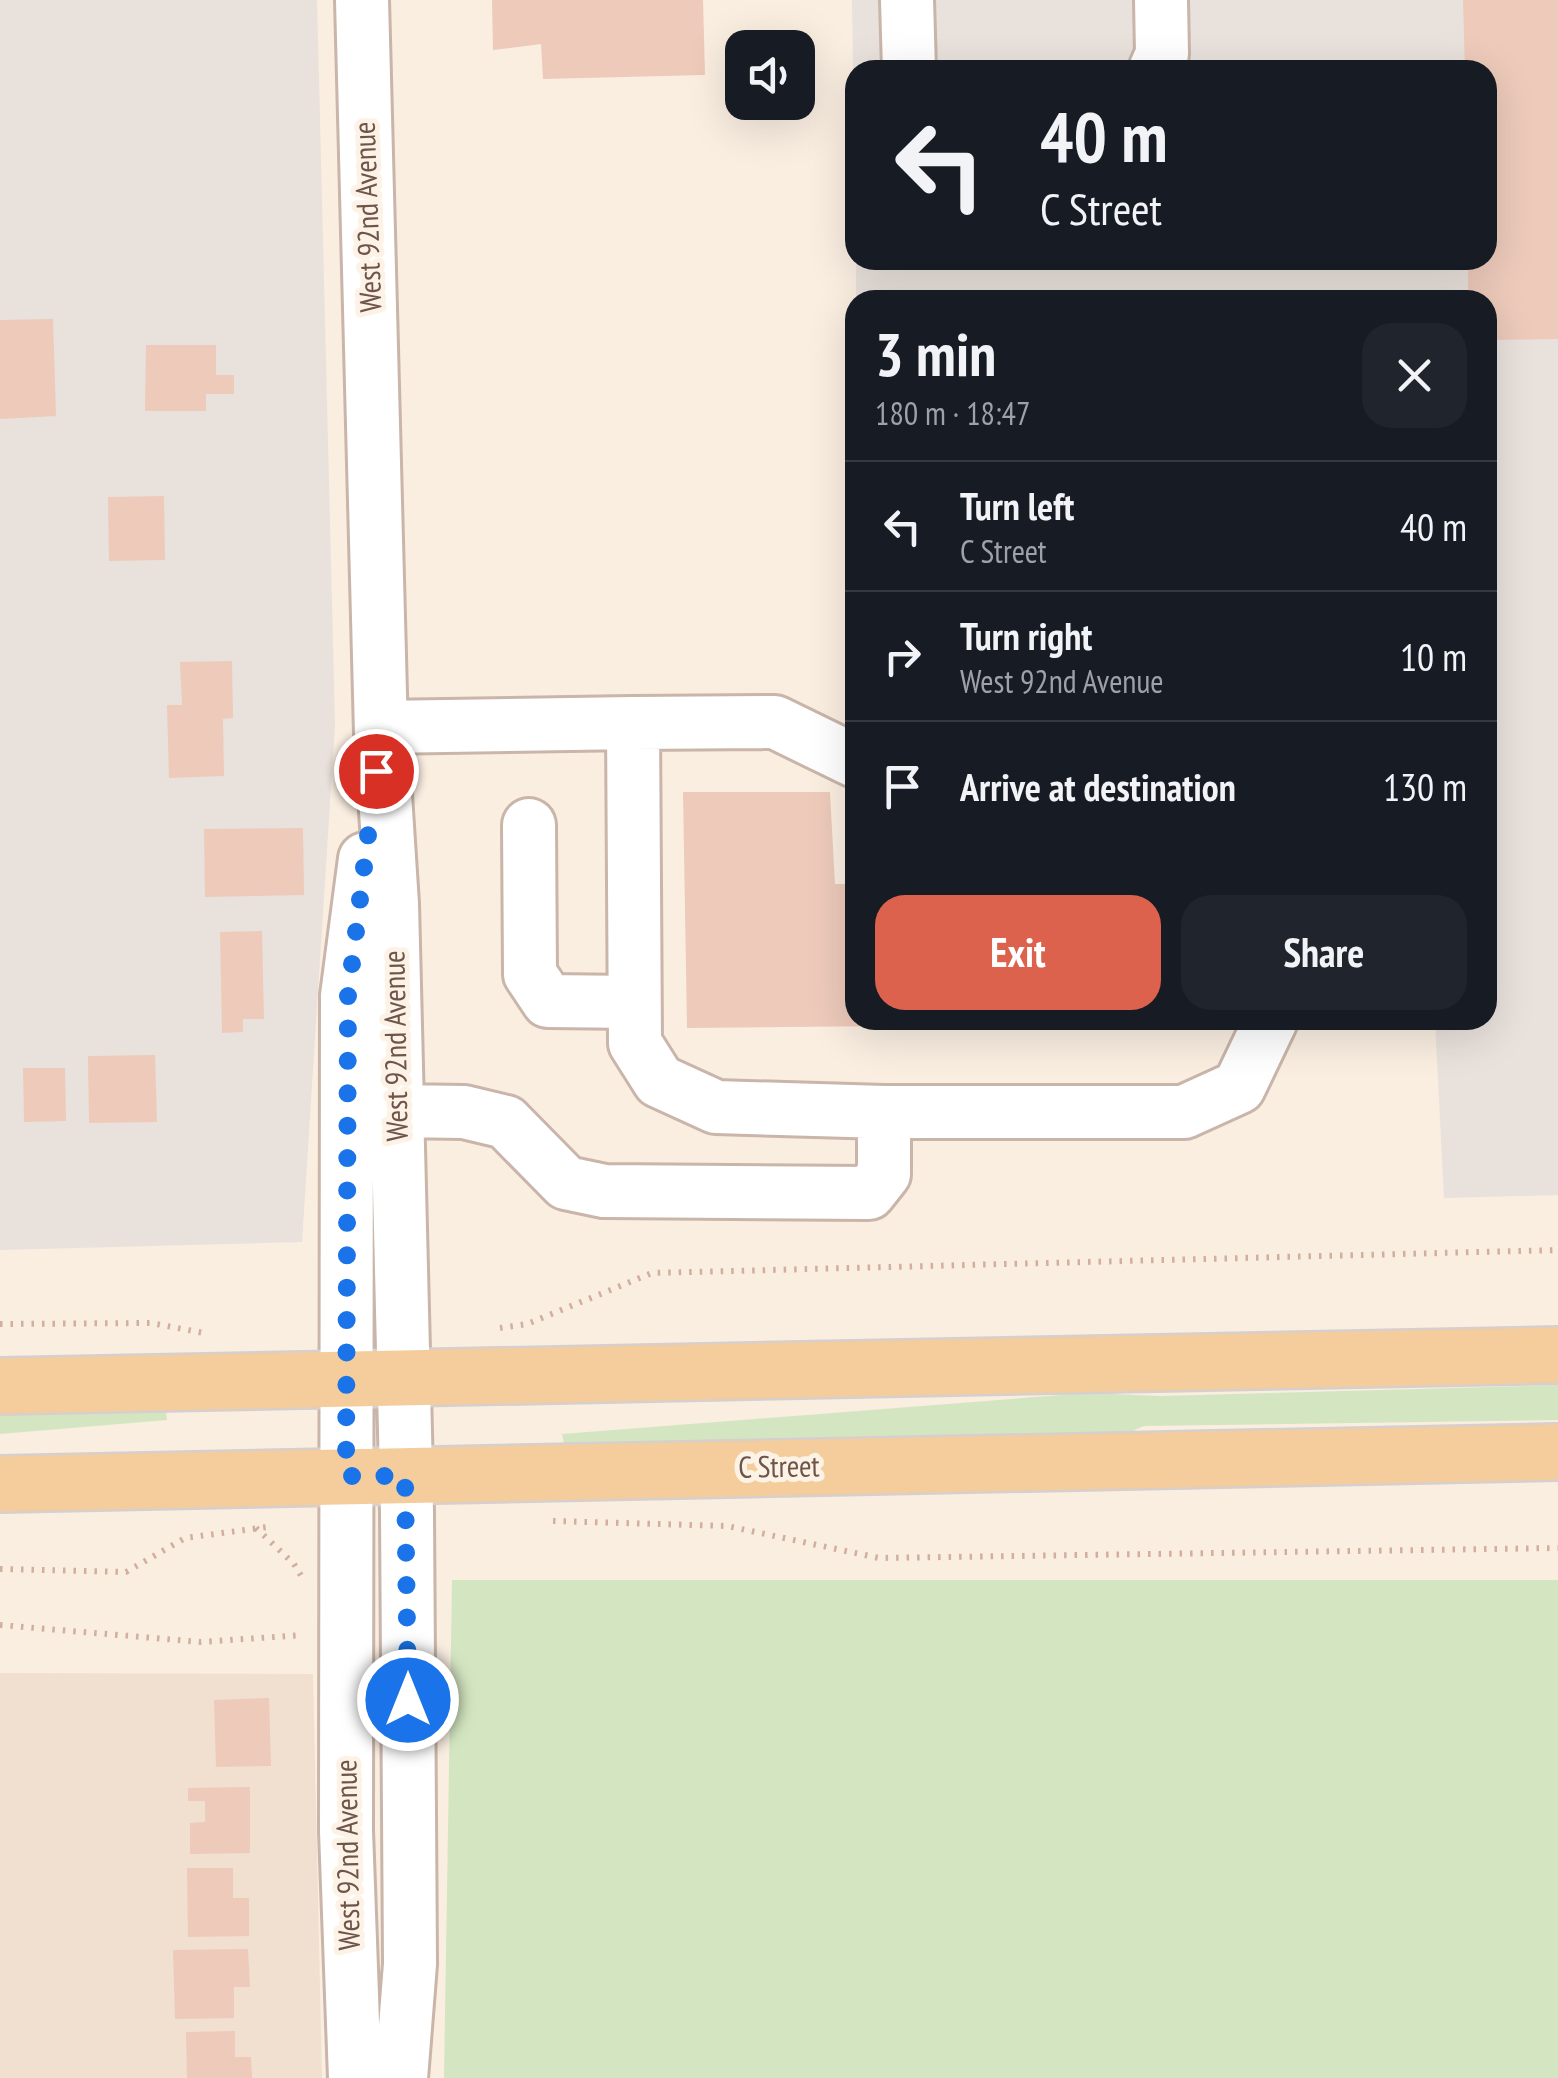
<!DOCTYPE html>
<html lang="en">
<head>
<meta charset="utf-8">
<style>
  body { margin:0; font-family:"PT Sans Narrow",sans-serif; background:#20242c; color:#f1f3f6; height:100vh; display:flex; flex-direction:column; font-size:38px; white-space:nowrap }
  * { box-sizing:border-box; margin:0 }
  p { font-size:32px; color:#9ea1a6 }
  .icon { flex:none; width:55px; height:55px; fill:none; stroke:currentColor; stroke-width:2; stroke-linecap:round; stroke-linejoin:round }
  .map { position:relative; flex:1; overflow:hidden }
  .details { position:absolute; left:845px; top:290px; width:652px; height:740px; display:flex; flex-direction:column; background:#171b24; border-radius:30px; box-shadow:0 10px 40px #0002 }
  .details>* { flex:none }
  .guide { position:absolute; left:845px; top:60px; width:652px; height:210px; border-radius:30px; box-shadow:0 10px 40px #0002; background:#171b24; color:#f1f3f6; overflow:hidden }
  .buttons { position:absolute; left:725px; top:30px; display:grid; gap:20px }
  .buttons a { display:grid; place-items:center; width:90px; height:90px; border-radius:20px; background:#171b24; box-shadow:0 10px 40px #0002; font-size:50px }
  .pin { position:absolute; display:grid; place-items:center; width:85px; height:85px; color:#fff; margin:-42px; border:5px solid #fff; border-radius:50%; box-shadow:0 2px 10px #0007 }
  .me { position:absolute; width:110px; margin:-55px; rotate:0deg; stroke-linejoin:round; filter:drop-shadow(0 0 8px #0008) }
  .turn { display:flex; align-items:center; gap:35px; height:210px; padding:0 30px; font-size:45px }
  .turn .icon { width:130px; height:130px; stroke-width:2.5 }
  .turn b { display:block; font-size:70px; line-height:85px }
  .round { display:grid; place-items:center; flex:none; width:105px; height:105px; border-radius:30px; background:#20242c }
  .summary { display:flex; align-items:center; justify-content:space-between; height:170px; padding:0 30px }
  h1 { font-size:60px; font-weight:600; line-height:75px }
  .cta { display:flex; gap:20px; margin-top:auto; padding:20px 30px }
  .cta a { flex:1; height:115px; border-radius:30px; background:#dc624e; color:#fff; font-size:40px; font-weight:600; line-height:115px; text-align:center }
  .cta a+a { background:#20242c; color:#f1f3f6 }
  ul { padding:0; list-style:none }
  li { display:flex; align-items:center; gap:30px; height:130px; padding:0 30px; border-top:2px solid #363941 }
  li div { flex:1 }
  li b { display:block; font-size:38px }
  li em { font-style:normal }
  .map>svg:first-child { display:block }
  .residential { fill:#f1dfd0 }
  .industrial { fill:#e9e1dc }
  .green { fill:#d3e6c1 }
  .building { fill:#edcaba }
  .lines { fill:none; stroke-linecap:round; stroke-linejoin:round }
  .minor-casing { stroke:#c9b5a9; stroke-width:58 }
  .major-casing { stroke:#d7cfcc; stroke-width:60 }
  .path { stroke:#d1ae9e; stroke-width:6; stroke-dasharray:2.5 8; stroke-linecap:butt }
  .minor { stroke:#fff; stroke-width:52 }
  .major { stroke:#f5cd9d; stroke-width:55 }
  .route { stroke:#1a73e8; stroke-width:18; stroke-dasharray:0 32.4 }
  .labels { text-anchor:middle; stroke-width:10; stroke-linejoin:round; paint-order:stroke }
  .street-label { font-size:30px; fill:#6f544a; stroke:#fdf2e6 }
</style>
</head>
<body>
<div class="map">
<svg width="1558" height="2078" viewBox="0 0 1558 2078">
  <rect width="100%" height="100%" fill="#faeee1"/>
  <!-- residential -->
  <path class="residential" d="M0,1673l313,1 9,404h-322z"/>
  <!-- industrial -->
  <path class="industrial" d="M0,0h317l18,724 -33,518 -302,8z
    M852,0h706v1195l-114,3 -9,-178h53v-720h-632v-40h632v-190h-633v129z"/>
  <!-- green -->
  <path class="green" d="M1558,1385v35l-414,6 -14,6 -565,16 -3,-14 525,-41 74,3z
    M166,1411l1,9 -167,14v-20z
    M452,1580h1106v498h-1114z"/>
  <!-- building -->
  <path class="building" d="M492,0h211l2,75 -162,4 -2,-35 -48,6z
    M1463,0h95v339l-70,1v-40h-20v-40h20v-190h-23z
    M53,319l3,97 -56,3v-99z
    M146,345h70v30h18v19h-28v17h-61z
    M164,496l1,64 -56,1 -1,-64z
    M232,661l1,57 -10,1 1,57 -55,2 -2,-73h15l-2,-43z
    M683,792h147l5,92h20v136h227v4l-395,4z
    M303,828l1,67 -99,2 -1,-68z
    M262,931l2,88h-21v13l-21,1 -2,-101z
    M155,1055l2,67 -68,1 -1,-67z
    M23,1068h42l1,53 -42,1z
    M269,1698l2,68 -55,1 -2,-67z
    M250,1787v66l-60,1v-31l15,-1v-21h-17v-13z
    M187,1868h46v30h16v38l-61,1z
    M248,1949l2,38h-16v31l-59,1 -2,-69z
    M235,2031v26h16l1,21h-65l-1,-46z"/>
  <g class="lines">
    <defs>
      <path id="minor" d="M362,0l19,733 11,171 15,609 3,451 -9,114
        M907,0l2,70
        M1155,70l7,-16 -1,-54
        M633,723l142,-1 80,39
        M381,727l252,-4 2,320 24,38 57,26 168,5h300l55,-25 32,-67
        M529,825l1,149 18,27 86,1
        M397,1111l67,1 42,10 60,61 38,8 265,2 15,-19v-62
        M355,2078l-9,-247 1,-835 18,-137"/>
      <path id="major" d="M0,1386l1558,-31
        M0,1484l1558,-32"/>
    </defs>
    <!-- minor casing -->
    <use href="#minor" class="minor-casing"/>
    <!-- major casing -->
    <use href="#major" class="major-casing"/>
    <!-- path -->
    <path class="path" d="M0,1324l151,-1 58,11
      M500,1328l27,-4 125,-51 906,-23
      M553,1521l174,5 152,32 679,-10
      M256,1528l38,36 9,15
      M0,1569l126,3 59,-34 82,-11
      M0,1625l201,17 102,-7"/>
    <!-- minor -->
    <use href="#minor" class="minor"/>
    <!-- major -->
    <use href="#major" class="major"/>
  </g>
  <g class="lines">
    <!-- route -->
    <path class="route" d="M376,771l-28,225 -2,480h59l3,224"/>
  </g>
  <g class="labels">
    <!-- street labels -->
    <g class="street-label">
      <text transform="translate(368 217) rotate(-92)" y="10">West 92nd Avenue</text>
      <text transform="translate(396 1046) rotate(-91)" y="10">West 92nd Avenue</text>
      <text transform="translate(779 1467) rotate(-1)" y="10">C Street</text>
      <text transform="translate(348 1855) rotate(-91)" y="10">West 92nd Avenue</text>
    </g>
  </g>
</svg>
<div class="buttons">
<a><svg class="icon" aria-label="sound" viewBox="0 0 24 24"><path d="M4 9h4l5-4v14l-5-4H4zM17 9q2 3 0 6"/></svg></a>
</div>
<div class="pin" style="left:376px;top:771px;background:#d93025"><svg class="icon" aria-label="arrive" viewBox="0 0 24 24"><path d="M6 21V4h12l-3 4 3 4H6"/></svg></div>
<svg class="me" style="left:408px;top:1700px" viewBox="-20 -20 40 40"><circle r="17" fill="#1a73e8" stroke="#fff" stroke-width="3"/><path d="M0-11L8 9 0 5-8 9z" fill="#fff"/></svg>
<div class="guide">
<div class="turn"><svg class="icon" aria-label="left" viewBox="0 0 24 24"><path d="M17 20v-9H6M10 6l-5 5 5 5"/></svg><div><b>40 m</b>C Street</div></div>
</div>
<section class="details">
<div class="summary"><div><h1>3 min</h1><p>180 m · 18:47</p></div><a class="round"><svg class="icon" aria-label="close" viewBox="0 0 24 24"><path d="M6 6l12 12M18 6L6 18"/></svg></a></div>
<ul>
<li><svg class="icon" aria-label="left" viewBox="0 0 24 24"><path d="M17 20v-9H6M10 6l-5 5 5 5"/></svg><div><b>Turn left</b><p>C Street</p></div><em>40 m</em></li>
<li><svg class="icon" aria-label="right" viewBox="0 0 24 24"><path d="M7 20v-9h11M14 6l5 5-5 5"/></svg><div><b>Turn right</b><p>West 92nd Avenue</p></div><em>10 m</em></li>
<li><svg class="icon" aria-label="arrive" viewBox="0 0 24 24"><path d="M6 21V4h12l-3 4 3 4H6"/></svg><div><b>Arrive at destination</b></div><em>130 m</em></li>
</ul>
<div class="cta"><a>Exit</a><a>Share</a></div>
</section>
</div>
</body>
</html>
